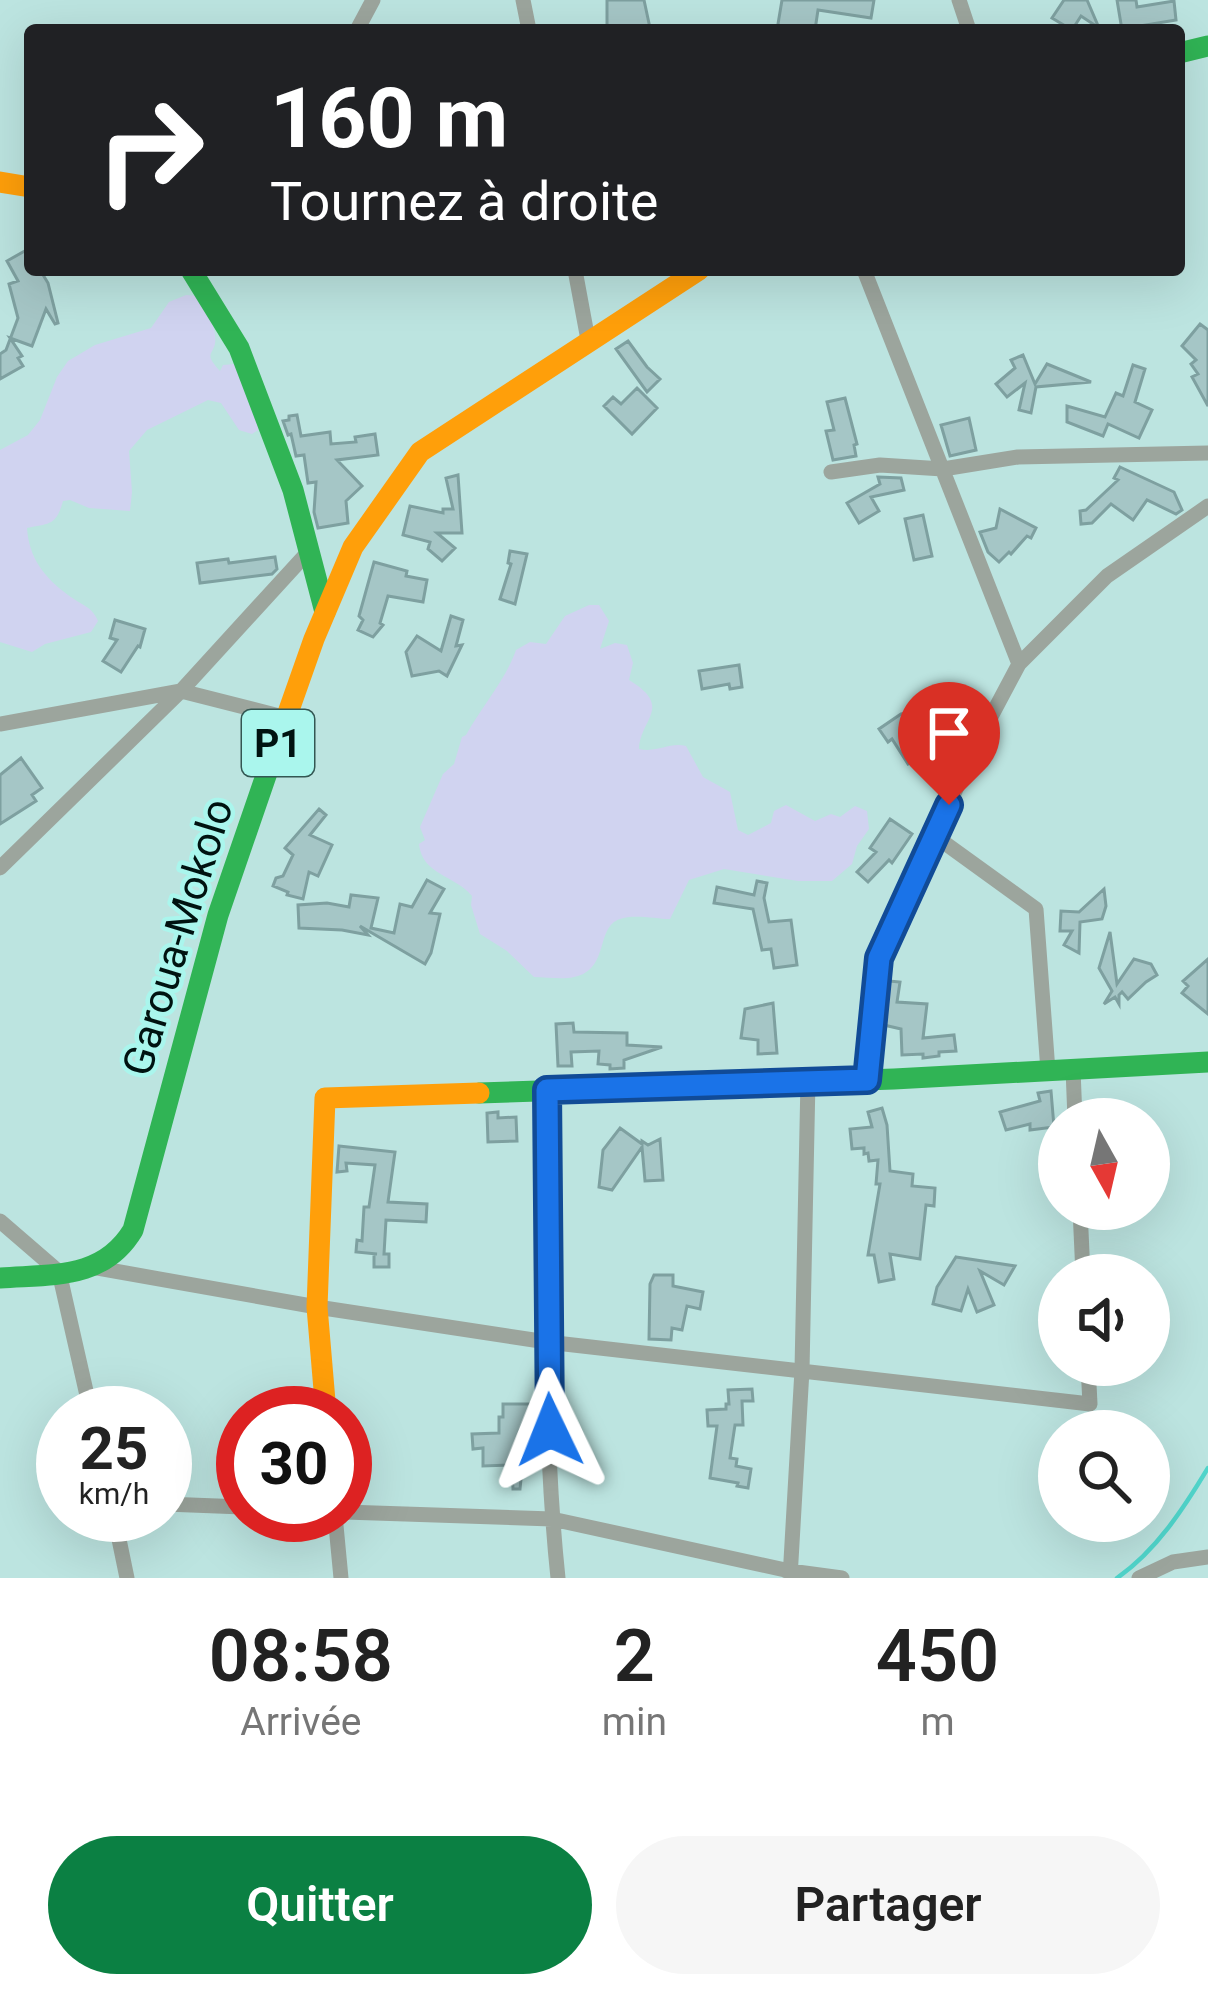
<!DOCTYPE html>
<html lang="fr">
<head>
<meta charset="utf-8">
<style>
  body { margin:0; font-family:Roboto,sans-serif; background:#f6f6f6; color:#222; height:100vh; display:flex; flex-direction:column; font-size:45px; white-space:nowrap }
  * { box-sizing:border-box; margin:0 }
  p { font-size:39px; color:#767676 }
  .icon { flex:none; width:66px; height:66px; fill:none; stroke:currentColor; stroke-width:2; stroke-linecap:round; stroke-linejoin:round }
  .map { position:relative; height:1578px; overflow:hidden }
  .side { display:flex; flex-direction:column; background:#fff; flex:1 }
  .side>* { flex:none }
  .hud { position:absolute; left:24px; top:24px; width:1161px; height:252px; border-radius:12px; box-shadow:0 12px 48px #0002; background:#202124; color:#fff; overflow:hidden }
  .needle { width:78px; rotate:172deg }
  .tools { position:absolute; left:1038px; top:1098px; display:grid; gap:24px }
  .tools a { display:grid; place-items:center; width:132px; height:132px; border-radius:50%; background:#fff; box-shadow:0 12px 48px #0002; font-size:60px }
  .speed { position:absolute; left:36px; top:1386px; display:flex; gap:24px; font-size:60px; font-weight:700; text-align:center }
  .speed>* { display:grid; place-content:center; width:156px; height:156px; border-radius:50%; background:#fff; box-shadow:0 12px 48px #0002; line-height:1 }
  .speed small { font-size:30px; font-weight:400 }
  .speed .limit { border:18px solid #d22; background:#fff; color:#111 }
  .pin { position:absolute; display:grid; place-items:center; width:102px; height:102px; color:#fff; margin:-123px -51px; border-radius:50% 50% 50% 0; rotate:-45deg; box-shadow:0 0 12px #0007 }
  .pin .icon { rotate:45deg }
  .me { position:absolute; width:132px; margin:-66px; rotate:358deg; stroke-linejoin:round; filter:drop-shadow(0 0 9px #0008) }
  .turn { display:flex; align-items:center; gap:42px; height:252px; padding:0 48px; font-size:54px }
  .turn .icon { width:156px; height:156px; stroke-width:2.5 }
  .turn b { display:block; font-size:84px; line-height:102px }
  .eta { display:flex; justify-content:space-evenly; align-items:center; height:204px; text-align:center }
  .eta b { font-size:72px; font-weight:600; line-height:84px }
  .action { display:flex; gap:24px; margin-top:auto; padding:24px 48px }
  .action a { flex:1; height:138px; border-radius:72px; background:#0b8043; color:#fff; font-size:48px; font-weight:600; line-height:138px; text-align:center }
  .action a+a { background:#f6f6f6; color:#222 }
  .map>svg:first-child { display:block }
  .green { fill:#d0d3f0 }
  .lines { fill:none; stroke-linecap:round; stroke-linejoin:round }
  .stream { stroke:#50d5cb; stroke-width:4.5 }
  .building { fill:#a5c6c6; stroke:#7ea0a0; stroke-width:3 }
  .street { stroke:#9ca59d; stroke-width:15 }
  .fast { stroke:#30b455; stroke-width:21 }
  .slow { stroke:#ff9f0a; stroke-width:21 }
  .route-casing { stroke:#114b97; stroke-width:30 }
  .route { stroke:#1a73e8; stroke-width:21 }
  .labels { text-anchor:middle; stroke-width:9; stroke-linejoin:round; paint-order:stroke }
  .shield { fill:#aaf6ed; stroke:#335753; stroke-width:3 }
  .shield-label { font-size:39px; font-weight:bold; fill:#001311 }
  .street-label { font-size:42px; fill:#001311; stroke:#aaf6ed }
</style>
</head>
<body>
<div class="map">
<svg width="1208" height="1578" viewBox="0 0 1208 1578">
  <rect width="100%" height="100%" fill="#bce4e0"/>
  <!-- green -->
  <path class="green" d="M186,295l13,1c6,12 15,26 16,39 3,21 -15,15 5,36l3,-6 12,-1 23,47v19l-6,4 -13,-4 -18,-27 -13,-3 -61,30 -18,21 3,41 -2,19 -41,-3 -19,-8 -7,1c-7,25 -13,22 -36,27 2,30 17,49 41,67 13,10 24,11 30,26l-7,11 -46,12 -13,8 -32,-10v-192l28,-15 12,-15 17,-43 11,-16 27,-16 56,-17 18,-26z
    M589,605h10l10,16 -9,28 15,-6 12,2 6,18 -4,17c45,27 11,39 10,69 19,4 30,-7 47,-3l17,31 27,15 8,38 10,5 23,-12 3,-12 12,-6 29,16 16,-7 9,3 15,-11 12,5 2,18 -12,17 -5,18 -20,17h-34l-74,-12 -35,11 -19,39c-14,0 -36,-5 -50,0 -25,8 -10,51 -46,58 -12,3 -27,0 -40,0l-27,-26 -27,-17 -9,-29 1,-9c-17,-21 -50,-21 -53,-52l6,-4 -5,-13 23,-53 11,-10 8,-27 4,-2c16,-29 39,-54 50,-85l14,-8 16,2 19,-28z"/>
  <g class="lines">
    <!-- stream -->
    <path class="stream" d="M1117,1578c39,-27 67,-70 91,-110"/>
  </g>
  <!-- building -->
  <path class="building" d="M607,0h37l6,28 -43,2z
    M782,0h92l-3,18 -53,-8 -3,20h-38z
    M1064,0h23l12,28 -18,-12 -9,14 -20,-12z
    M1117,0h19l1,7 37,-6 2,19 -36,6 1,4h-19z
    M30,248v22h10l8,13 10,40 -3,1 -9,-15 -14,37 -22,-8 12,18 -4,2 5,8 -23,13v-25l6,-4 12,-32 -9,-34 9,-3 -11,-20z
    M1200,324l8,6v76l-16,-29 6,-3 -7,-10 5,-4 -14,-14z
    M628,341l19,26 13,12 -13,13 -31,-43z
    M1023,355l12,29 12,-20 44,18 -55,5 -5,26 -12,-3 6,-27 -18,14 -11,-13 19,-16 -4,-8z
    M1133,365l12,4 -10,33 17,8 -13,28 -31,-14 -5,12 -36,-14v-16l38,11 11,-24 7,3z
    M637,388l20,20 -25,26 -28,-28 9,-9 8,7z
    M845,398l12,46 -3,1 2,11 -23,4 -7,-29 8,-1 -7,-28z
    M297,415l4,21 29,-4 1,12 25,-2 -1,-5 20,-3 3,21 -41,5 25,26 -16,15 2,22 -30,5 -4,-16 2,-30 -8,1 -4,-28 -8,1 -5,-22 -3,1 -5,-14 6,-1v-4z
    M969,418l7,32 -26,6 -9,-31z
    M1120,467l54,25 8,18 -6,4 -29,-14 -14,20 -22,-16 -19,19 -11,1 -1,-13 6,-1 32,-30 -4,-2z
    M458,475l4,58h-25l18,15 -13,13 -14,-12 2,-7 -27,-7 7,-29 33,7v-4h10l-7,-31z
    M878,477l23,1 3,12 -33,7 8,14 -20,12 -12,-20 33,-19z
    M1000,509l36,19 -5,10 -4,-2 -16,18 -2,-2 -10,10 -11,-10 -8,-20 16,-4z
    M923,515l9,41 -18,4 -9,-41z
    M510,551l17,3 -12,50 -15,-5 11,-35 -3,-1z
    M275,557l2,12 -5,5 -72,9 -3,-20 31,-4 1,4z
    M374,562l33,9 -1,5 21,4 -4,22 -35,-6 -8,27 3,2 -10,12 -15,-7 5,-10 -4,-4z
    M451,616l12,4 -7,26 6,-1 -15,31 -8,-5 -27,5 -6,-24 11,-16 24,15z
    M115,620l30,9 -5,18 -2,-1 -17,26 -18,-11 14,-21 -7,-2z
    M739,665l3,22 -12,2 -1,-5 -27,5 -3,-18z
    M913,712l3,29 8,15 -16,8 -16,-25 -4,3 -9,-13 22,-15z
    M21,758l21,30 -10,7 4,6 -36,23v-49z
    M319,809l7,6 -16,20 22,10 -14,31 -9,-4 -6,27 -16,-4 1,-3 -15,-6 3,-8 7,-2 10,-21 -8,-7z
    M890,819l22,15 -20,29 -3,-3 -21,22 -11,-10 19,-20 -6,-4z
    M427,880l17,9 -14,24 10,1 -9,39 -6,11 -65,-38 8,9 -26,-5 -43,-2 -1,-23 29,-2 22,4 2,-12 27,3 -7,30 23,5 6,-29 12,3z
    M757,881l10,2 -3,15 5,24 22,-2 6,45 -23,3 -3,-19 -9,1 -9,-41 -39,-6 3,-16 37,8z
    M1104,889l2,17 -4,13 -22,3 -1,31 -15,-8 8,-14h-12l1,-20 18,1z
    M1110,932l7,52 17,-25 17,5 6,11 -11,7 -18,17 -6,-7 -3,3v9l-4,-7 -11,7 8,-13 -13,-23z
    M1208,959v55l-26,-21 6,-7 -5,-5z
    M889,981l11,1 -3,20 30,2 -4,34 31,-3 2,16 -17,1v4l-16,2v-4l-21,1 -1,-26 -17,-4z
    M773,1003l4,50 -19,1v-14l-17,-2 4,-29z
    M573,1023l1,9 53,1v12l35,2 -38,13v8l-14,1v-4l-12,-1 1,-13 -28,1 1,14h-14l-2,-42z
    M1051,1091l3,36 -24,3v-6l-24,6 -6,-18 40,-11 -2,-8z
    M882,1108l5,17 3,46 23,3 -1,12 23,2 -1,18 -8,-1 -6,54 -30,-5 4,25 -15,3 -5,-27h-6l12,-71h-4l2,-24 -9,1 -1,-8 -4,1v-6l-12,1 -2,-20 22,-2 -4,-15z
    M498,1112v6l18,-1 1,24 -29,1 -1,-29z
    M620,1128l22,16v-3l6,4 12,-6 3,41 -18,1 -3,-34 -30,43 -13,-3 4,-37z
    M339,1146l56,6 -7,50 39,2 -1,18 -40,-2 -2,34h5v13h-15v-13h3l-21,-2 1,-12 5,1 2,-34h5l6,-42 -29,-2 1,8 -10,1z
    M956,1257l59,9 -11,19 -24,-14 14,34 -17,7 -9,-23 -7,22 -28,-7 4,-17z
    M654,1275h19v11l30,6 -3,17 -13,-3 -5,24 -10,-2 -1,12 -22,-1 1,-55z
    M752,1389l1,12h-11l1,24h-8l-5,33 7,1 -1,7 15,3 -3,19 -11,-2 1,-3 -28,-5 7,-52h-9l-1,-16 19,-1v-5h3l-1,-14z
    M503,1404h29v16h-5l-7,69h-7l-1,-24 -29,1v-18l-10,1 -1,-15 27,-1v-16h4z"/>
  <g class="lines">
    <!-- street -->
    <path class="street" d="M523,0l6,30
      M959,0l10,30
      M357,30l16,-30
      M575,270l13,70
      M864,270l155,394
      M831,472l49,-7 63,4 75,-12 190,-4
      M0,724l181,-33 106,27
      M935,836l101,73 12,162
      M0,868l181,-177 128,-140
      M1073,1069l2,50
      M867,1080l12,-122 98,-215 42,-79 88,-88 101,-70
      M547,1089c0,163 -6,327 11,489
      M1080,1209l3,66
      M0,1221l59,51 32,141
      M92,1267l225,40 230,35 543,62 -2,-39
      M165,1504l78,3
      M345,1512l207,7 238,52 52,7
      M114,1515l13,63
      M335,1515l6,63
      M790,1578l12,-208 6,-290
      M1139,1578l34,-16 35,-5"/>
    <!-- fast -->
    <path class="fast" d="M1179,53l29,-7
      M191,270l48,78 54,142 32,122
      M479,1093l415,-14 314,-17
      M0,1278c52,-4 103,2 133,-48l85,-315 53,-154"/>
    <!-- slow -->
    <path class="slow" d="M0,182l30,5
      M271,761l43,-122 39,-92 67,-95 279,-182
      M326,1413l-9,-106 8,-209 154,-5"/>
  </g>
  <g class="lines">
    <defs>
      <path id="route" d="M550,1430l-3,-340 320,-10 12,-122 70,-153"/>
    </defs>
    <!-- route casing -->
    <use href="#route" class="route-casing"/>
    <!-- route -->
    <use href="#route" class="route"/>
  </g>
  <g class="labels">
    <!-- shield labels -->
    <rect class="shield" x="242" y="710" width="72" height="66" rx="9"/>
    <g class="shield-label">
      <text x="278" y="757">P1</text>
    </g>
    <!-- street labels -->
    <g class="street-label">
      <text transform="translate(177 937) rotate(-73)" y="15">Garoua-Mokolo</text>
    </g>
  </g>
</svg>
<div class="tools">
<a><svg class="needle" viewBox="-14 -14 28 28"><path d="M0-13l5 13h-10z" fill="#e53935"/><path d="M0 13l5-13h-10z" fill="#767676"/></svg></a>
<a><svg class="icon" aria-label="sound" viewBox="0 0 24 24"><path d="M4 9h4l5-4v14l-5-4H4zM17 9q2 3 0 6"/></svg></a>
<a><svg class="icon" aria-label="search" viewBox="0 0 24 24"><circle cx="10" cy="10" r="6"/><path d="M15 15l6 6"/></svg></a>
</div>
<div class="speed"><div>25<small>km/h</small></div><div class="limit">30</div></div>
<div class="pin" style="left:949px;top:805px;background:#d93025"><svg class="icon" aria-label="arrive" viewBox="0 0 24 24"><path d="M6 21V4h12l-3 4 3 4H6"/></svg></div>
<svg class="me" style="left:550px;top:1430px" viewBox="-20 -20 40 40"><path d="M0-17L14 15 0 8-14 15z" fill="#1a73e8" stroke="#fff" stroke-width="4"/></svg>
<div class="hud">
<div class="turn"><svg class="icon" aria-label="right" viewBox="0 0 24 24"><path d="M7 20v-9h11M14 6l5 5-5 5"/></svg><div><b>160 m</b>Tournez à droite</div></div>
</div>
</div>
<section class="side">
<div class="eta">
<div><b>08:58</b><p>Arrivée</p></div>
<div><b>2</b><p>min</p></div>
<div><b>450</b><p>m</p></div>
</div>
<div class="action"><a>Quitter</a><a>Partager</a></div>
</section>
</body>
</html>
